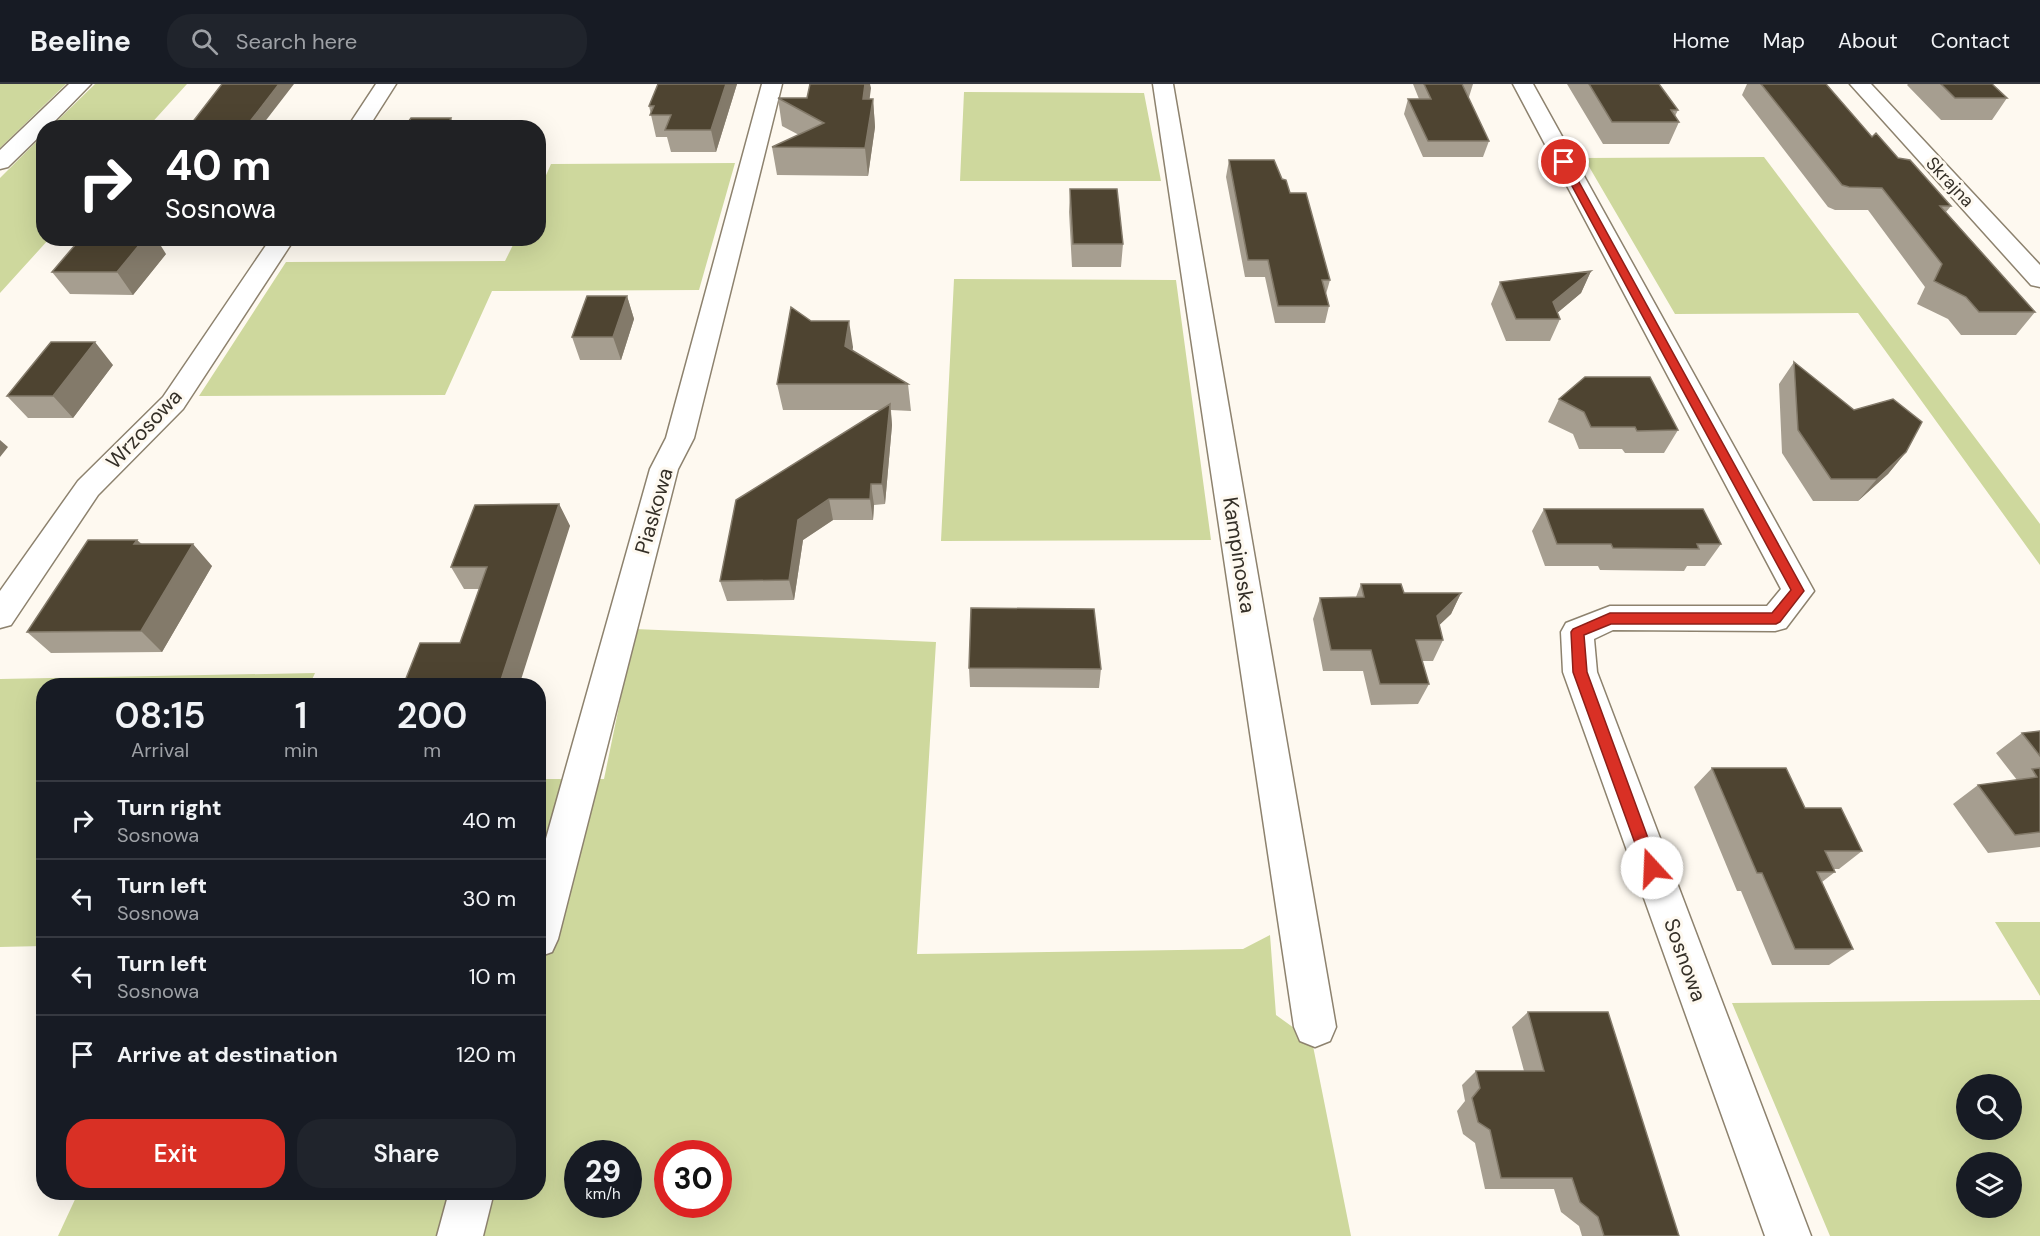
<!DOCTYPE html>
<html lang="en">
<head>
<meta charset="utf-8">
<style>
  body { margin:0; font-family:"DM Sans",sans-serif; background:#20242c; color:#f1f3f6; height:100vh; display:flex; flex-direction:column; font-size:22px; white-space:nowrap }
  * { box-sizing:border-box; margin:0 }
  p { font-size:20px; color:#9ea1a6 }
  .icon { flex:none; width:33px; height:33px; fill:none; stroke:currentColor; stroke-width:2; stroke-linecap:round; stroke-linejoin:round }
  .map { position:relative; flex:1; overflow:hidden }
  .details { position:absolute; left:36px; top:594px; width:510px; height:522px; display:flex; flex-direction:column; background:#171b24; border-radius:24px; box-shadow:0 6px 24px #0002 }
  .details>* { flex:none }
  .guide { position:absolute; left:36px; top:36px; width:510px; height:126px; border-radius:24px; box-shadow:0 6px 24px #0002; background:#202124; color:#fff; overflow:hidden }
  .controls { position:absolute; left:1956px; top:990px; display:grid; gap:12px }
  .controls a { display:grid; place-items:center; width:66px; height:66px; border-radius:50%; background:#171b24; box-shadow:0 6px 24px #0002; font-size:30px }
  .speed { position:absolute; left:564px; top:1056px; display:flex; gap:12px; font-size:30px; font-weight:700; text-align:center }
  .speed>* { display:grid; place-content:center; width:78px; height:78px; border-radius:50%; background:#171b24; box-shadow:0 6px 24px #0002; line-height:1 }
  .speed small { font-size:15px; font-weight:400 }
  .speed .limit { border:9px solid #d22; background:#fff; color:#111 }
  .pin { position:absolute; display:grid; place-items:center; width:51px; height:51px; color:#fff; margin:-26px; border:3px solid #fff; border-radius:50%; box-shadow:0 2px 6px #0007 }
  .me { position:absolute; width:66px; margin:-33px; rotate:340deg; stroke-linejoin:round; filter:drop-shadow(0 0 4px #0008) }
  .turn { display:flex; align-items:center; gap:21px; height:126px; padding:0 30px; font-size:27px }
  .turn .icon { width:78px; height:78px; stroke-width:2.5 }
  .turn b { display:block; font-size:42px; line-height:51px }
  .eta { display:flex; justify-content:space-evenly; align-items:center; height:102px; text-align:center }
  .eta b { font-size:36px; font-weight:600; line-height:42px }
  .primary-button { display:flex; gap:12px; margin-top:auto; padding:12px 30px }
  .primary-button a { flex:1; height:69px; border-radius:24px; background:#d93025; color:#fff; font-size:24px; font-weight:600; line-height:69px; text-align:center }
  .primary-button a+a { background:#20242c; color:#f1f3f6 }
  ul { padding:0; list-style:none }
  li { display:flex; align-items:center; gap:18px; height:78px; padding:0 30px; border-top:2px solid #363941 }
  li div { flex:1 }
  li b { display:block; font-size:22px }
  li em { font-style:normal }
  header { display:flex; align-items:center; gap:36px; box-sizing:border-box; height:84px; padding:0 30px; background:#171b24; border-bottom:2px solid #363941 }
  header strong { font-size:28px }
  nav { display:flex; gap:33px; margin-inline-start:auto; font-size:21px }
  .search { width:420px; height:54px; background:#20242c; display:flex; align-items:center; gap:15px; box-sizing:border-box; padding:0 21px; border-radius:24px; color:#9ea1a6; font-size:22px }
  .map>svg:first-child { display:block }
  .green { fill:#ced89d; fill-rule:evenodd }
  .lines { fill:none; stroke-linecap:round; stroke-linejoin:round }
  .minor-casing { stroke:#8d826e; stroke-width:3 }
  .minor { fill:#fff; fill-rule:evenodd }
  .wall { fill:#a69e90 }
  .shaded-wall { fill:#837a6a }
  .building { fill:#4e4431; stroke:#837a6a; stroke-width:1.5 }
  .route { fill:#d93025; stroke:#8d1f18; stroke-width:1.5 }
  .labels { text-anchor:middle; stroke-width:6; stroke-linejoin:round; paint-order:stroke }
  .far-street-label { font-size:18px; fill:#342f27; stroke:#fef9f0 }
  .street-label { font-size:21px; fill:#342f27; stroke:#fef9f0 }
</style>
</head>
<body>
<header>
<strong>Beeline</strong>
<div class="search"><svg class="icon" aria-label="search" viewBox="0 0 24 24"><circle cx="10" cy="10" r="6"/><path d="M15 15l6 6"/></svg>Search here</div>
<nav><a>Home</a><a>Map</a><a>About</a><a>Contact</a></nav>
</header>
<div class="map">
<svg width="2040" height="1152" viewBox="0 0 2040 1152">
  <rect width="100%" height="100%" fill="#fef9f0"/>
  <!-- green -->
  <path class="green" d="M0,0h66l-66,64z
    M95,0h92l-39,43h-97z
    M964,8l180,1 17,88h-201z
    M43,51l1,103 5,1 -49,54v-115z
    M1764,73l276,367v41l-182,-252 -183,1 -91,-156z
    M735,79l-36,127 -207,1 -47,104 -246,1 87,-134 219,-1 11,-22 22,-1 1,-47 12,-27z
    M954,195l222,1 35,260 -270,1z
    M635,545l301,13 -19,312 326,-5 27,-14 6,80 36,26 39,195h-1293l20,-43 460,-1 1,-413h65zM578,1070h50v50h-50zM668,1070h50v50h-50z
    M315,589l-6,13h-265l-1,260 -43,1v-268z
    M1995,838h45v74z
    M2040,916v236h-210l-98,-233zM1966,1000h46v46h-46zM1966,1078h46v46h-46z"/>
  <g class="lines">
    <defs>
      <path id="minor" d="M69,0h22l-43,44h-4v4l-36,35 -8,2v-19z
        M376,0h20l-28,44h-21z
        M762,0h20l-88,354 -16,31 -120,470 -6,13 -14,5v-90l112,-398 16,-31z
        M1153,0h20l163,943 -6,14 -15,6 -15,-6 -6,-14z
        M1513,0h20l281,507 -28,37 -11,3 -162,-1 -19,9 3,33 214,564h-46l-202,-564 -2,-40 5,-9 44,-17h157l14,-17z
        M1850,0h21l169,181v22l-9,-2z
        M271,154h24l-112,171 -85,86 -87,130 -11,3v-37l78,-110 85,-84z
        M449,1108h45l-11,44h-46z"/>
    </defs>
    <!-- minor casing -->
    <use href="#minor" class="minor-casing"/>
    <!-- minor -->
    <use href="#minor" class="minor"/>
  </g>
  <!-- wall -->
  <path class="wall" d="M658,0h79l-21,68h-45l-4,-15h-11l-7,-31z
    M810,0h60l-1,15h4l2,28 -7,49 -91,-1 -5,-28 27,-12 -17,-9 -4,-28h29z
    M1413,0h60l-4,13h-1l21,44 -6,16h-60l-19,-43 4,-15h11z
    M1567,0h92l19,26 -3,6 4,6 -10,22h-66z
    M1747,0h79l46,53 26,21 53,48 -5,6 89,100 -19,23h-55l-13,-16 -31,-15 8,-17 -57,-77h-33l-7,-3 -86,-112z
    M1908,0h84l15,14 -15,22h-51l-34,-35z
    M1229,76l53,19 8,14 40,87 -4,14 3,12 -4,17h-50l-10,-46h-20l-19,-100z
    M1070,105l53,55 -2,23h-49l-3,-55z
    M166,170l-33,41 -63,-1 -18,-22z
    M1591,187l-10,22 -24,20 3,6 -10,22h-44l-15,-37 9,-22z
    M627,212l7,23 -13,41h-41l-8,-23z
    M811,237l42,26 -1,3 56,34 3,27 -20,-1 1,15 -7,79 -11,1 -1,15h-40l-30,20 -9,60 -67,1 -7,-20 160,-171h-97l-6,-26z
    M1794,278l112,90 -18,22 -30,27h-45l-31,-48 -3,-69z
    M113,281l-40,53h-45l-21,-22z
    M1559,315l119,31 -14,23h-39l-3,-4h-43l-6,-15 -25,-12z
    M559,420l11,22 -90,63h-16l-13,-22z
    M1544,425l177,35 -16,22h-18l-3,5 -84,-1 -2,-4h-53l-13,-35z
    M137,456l5,4 70,22 -50,86 -111,1 -24,-21z
    M1361,500l43,9h57l-10,21 -12,11 4,15 -10,21h-11l7,23 -11,20 -47,1 -8,-34h-40l-10,-52 7,-21 36,-1z
    M969,584l132,1 -2,19 -129,-1z
    M2040,647v116l-52,6 -35,-49 25,-19 39,-5 -21,-27 26,-20z
    M1712,684l93,40 57,43 -23,18h-5l1,3 -13,10 31,67 -24,16h-57l-31,-74h-4l-43,-104z
    M1528,928l151,224h-97l-3,-10 -18,-14 -7,-23h-69l-10,-46 -12,-9 -6,-23 8,-10 -3,-16 14,-14h48l-12,-44z"/>
  <!-- shaded-wall -->
  <path class="shaded-wall" d="M279,0h15l-34,44h-15z
    M726,0h11l-21,68 -5,-22z
    M865,0h5l1,4 -5,39 -3,-28z
    M873,15l2,28 -7,49 -3,-28z
    M451,34l4,10h-9z
    M145,154h11l10,16 -33,41 -16,-23z
    M1591,187l-10,22 -31,26 3,-17z
    M627,212l7,23 -13,41 -8,-23z
    M849,237l4,26 -4,25 -4,-26z
    M95,258l18,23 -40,53 -20,-22z
    M890,320l2,21 -7,79 -3,-20z
    M0,356l8,7 -8,10z
    M1906,368l-18,22 -30,27 19,-22z
    M871,400l3,21 -1,15 -3,-21z
    M829,415l4,21 -30,20 -9,60 -5,-20 9,-60z
    M559,420l11,22 -51,160h-20z
    M137,456l20,21 -23,-17z
    M193,460l19,22 -50,86 -21,-21z
    M1461,509l-10,21 -24,23 10,-21z"/>
  <!-- building -->
  <path class="building" d="M222,0h57l-34,44h-57z
    M658,0h68l-15,46h-46l6,-15h-21l4,-9h-5z
    M810,0h55l-2,15h10l-8,49 -93,-1 52,-24 -46,-25h29z
    M1424,0h38l27,57h-61l-20,-42h23z
    M1589,0h70l19,26h-7l8,12h-67z
    M1761,0h65l46,53 4,-4 22,25 12,2 41,46h-11l95,106h-56l-13,-15 -32,-16 8,-17 -60,-76 -33,-1 -7,-2z
    M1941,0h51l15,14h-52z
    M411,34h40l-5,10h-42z
    M1229,76h45l8,19 4,1 4,13h16l24,87h-8l7,26h-51l-10,-46h-20z
    M1070,105h47l6,55h-50z
    M81,154h64l-28,34h-65z
    M1591,187l-38,31 7,17h-44l-16,-37z
    M587,212h40l-14,41h-41z
    M791,223l20,14h38l-4,25 63,38h-131z
    M51,258h44l-42,54h-46z
    M1794,278l60,48 39,-11 29,23 -16,30 -29,27h-46l-33,-49z
    M1585,293h65l28,53 -41,1 -2,-4h-44l-7,-15 -25,-13z
    M890,320l-8,80h-11l-1,15h-41l-31,21 -9,60 -69,1 16,-81z
    M559,420l-60,182h-96l17,-43h40l27,-76h-36l24,-62z
    M1544,425h159l18,35h-24l2,5 -86,-1 -2,-4h-54z
    M88,456h49l-3,4h59l-52,87 -114,1z
    M1361,500h40l3,9h57l-24,23 6,24h-27l13,44h-49l-9,-34h-40l-11,-52 44,-1z
    M971,524l123,1 7,60 -132,-1z
    M2040,647v25l-18,-23z
    M1712,684h74l19,40h36l21,43h-37l10,21h-18l36,77h-58l-33,-76h-5z
    M2040,684v64l-25,3 -37,-50 59,-8 -5,-8z
    M1528,928h80l71,224h-75l-6,-19 -18,-15 -8,-24h-71l-11,-48 -12,-8 -6,-24 8,-10 -4,-17h68z"/>
  <!-- route -->
  <path class="route" d="M1564,75l4,3 236,429 -24,31 -4,2h-165l-27,11 3,37 72,196 -2,6 -5,2 -6,-2 -2,-6 -71,-196 -2,-40 2,-3 37,-16h162l19,-23 -232,-428z"/>
  <g class="labels">
    <!-- far-street labels -->
    <g class="far-street-label">
      <text transform="translate(1950 98) rotate(47)" y="6">Skrajna</text>
    </g>
    <!-- street labels -->
    <g class="street-label">
      <text transform="translate(144 345) rotate(-47)" y="7">Wrzosowa</text>
      <text transform="translate(654 427) rotate(-74)" y="7">Piaskowa</text>
      <text transform="translate(1239 471) rotate(81)" y="7">Kampinoska</text>
      <text transform="translate(1685 876) rotate(70)" y="7">Sosnowa</text>
    </g>
  </g>
</svg>
<div class="controls">
<a><svg class="icon" aria-label="search" viewBox="0 0 24 24"><circle cx="10" cy="10" r="6"/><path d="M15 15l6 6"/></svg></a>
<a><svg class="icon" aria-label="layers" viewBox="0 0 24 24"><path d="M12 4l9 5-9 5-9-5zM3 14l9 5 9-5"/></svg></a>
</div>
<div class="speed"><div>29<small>km/h</small></div><div class="limit">30</div></div>
<div class="pin" style="left:1564px;top:78px;background:#d93025"><svg class="icon" aria-label="arrive" viewBox="0 0 24 24"><path d="M6 21V4h12l-3 4 3 4H6"/></svg></div>
<svg class="me" style="left:1652px;top:784px" viewBox="-20 -20 40 40"><circle r="19" fill="#fff"/><path d="M0-13L10 11 0 6-10 11z" fill="#d93025"/></svg>
<div class="guide">
<div class="turn"><svg class="icon" aria-label="right" viewBox="0 0 24 24"><path d="M7 20v-9h11M14 6l5 5-5 5"/></svg><div><b>40 m</b>Sosnowa</div></div>
</div>
<section class="details">
<div class="eta">
<div><b>08:15</b><p>Arrival</p></div>
<div><b>1</b><p>min</p></div>
<div><b>200</b><p>m</p></div>
</div>
<ul>
<li><svg class="icon" aria-label="right" viewBox="0 0 24 24"><path d="M7 20v-9h11M14 6l5 5-5 5"/></svg><div><b>Turn right</b><p>Sosnowa</p></div><em>40 m</em></li>
<li><svg class="icon" aria-label="left" viewBox="0 0 24 24"><path d="M17 20v-9H6M10 6l-5 5 5 5"/></svg><div><b>Turn left</b><p>Sosnowa</p></div><em>30 m</em></li>
<li><svg class="icon" aria-label="left" viewBox="0 0 24 24"><path d="M17 20v-9H6M10 6l-5 5 5 5"/></svg><div><b>Turn left</b><p>Sosnowa</p></div><em>10 m</em></li>
<li><svg class="icon" aria-label="arrive" viewBox="0 0 24 24"><path d="M6 21V4h12l-3 4 3 4H6"/></svg><div><b>Arrive at destination</b></div><em>120 m</em></li>
</ul>
<div class="primary-button"><a>Exit</a><a>Share</a></div>
</section>
</div>
</body>
</html>
